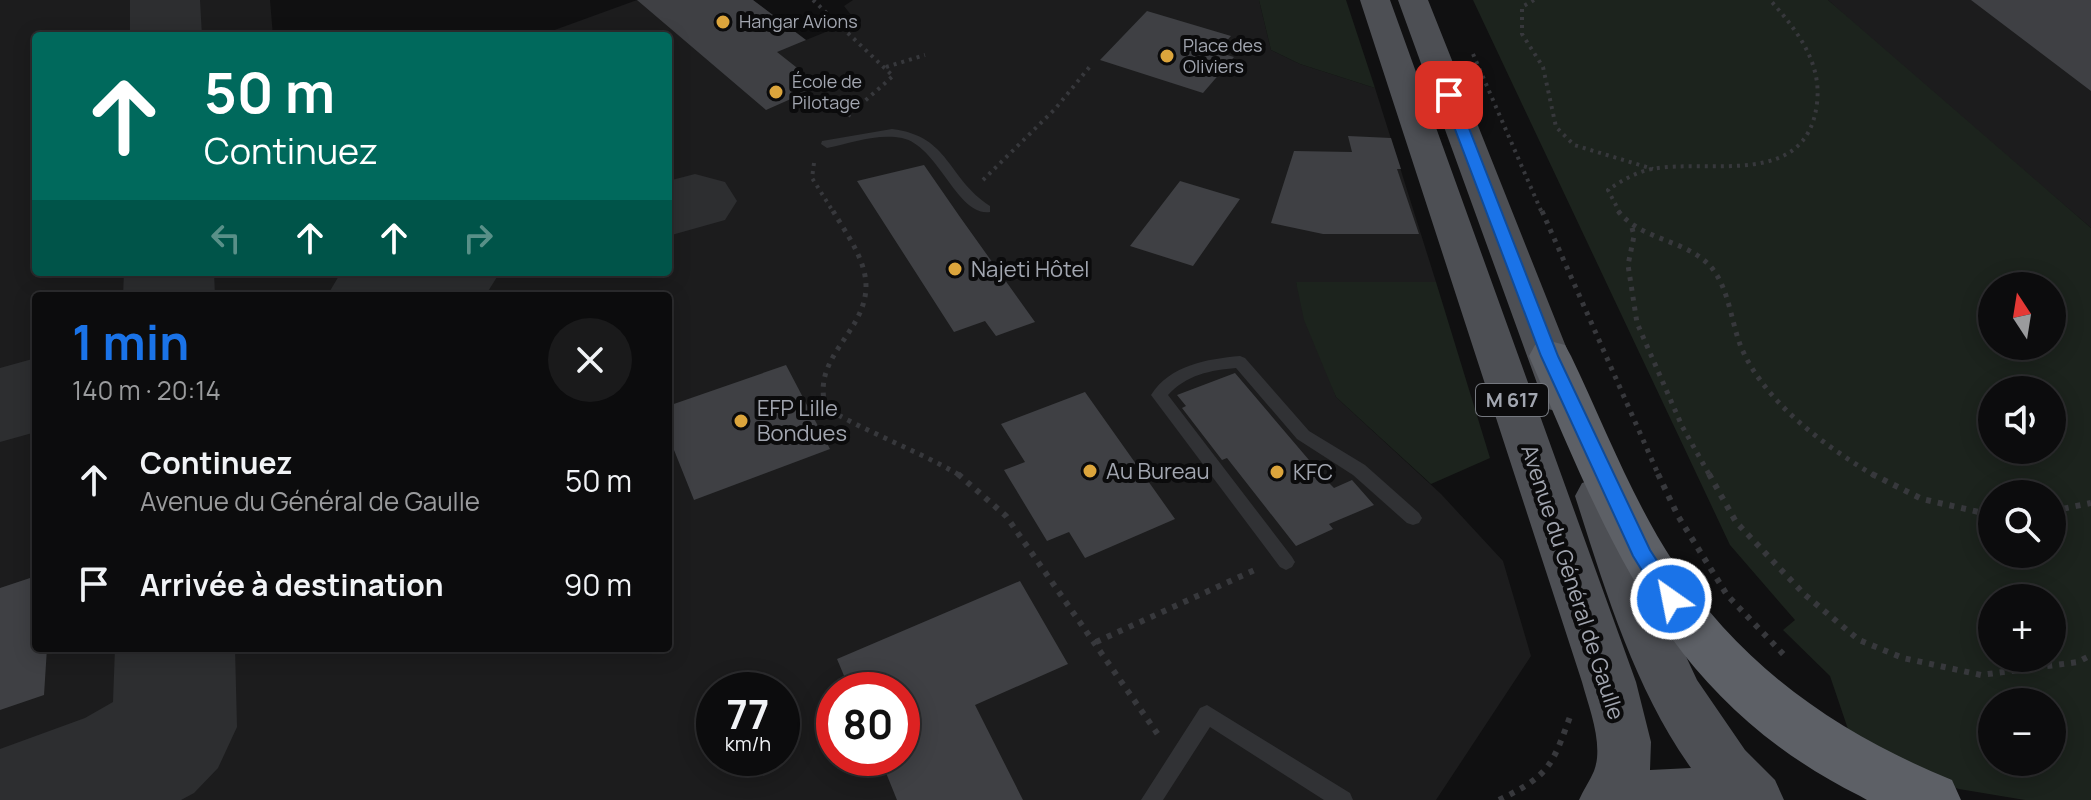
<!DOCTYPE html>
<html lang="fr">
<head>
<meta charset="utf-8">
<style>
  body { margin:0; font-family:Manrope,sans-serif; background:#1a1a1b; color:#f1f3f6; height:100vh; display:flex; flex-direction:column; font-size:30px; white-space:nowrap }
  * { box-sizing:border-box; margin:0 }
  p { font-size:26px; color:#9a9b9d }
  .icon { flex:none; width:44px; height:44px; fill:none; stroke:currentColor; stroke-width:2; stroke-linecap:round; stroke-linejoin:round }
  .map { position:relative; flex:1; overflow:hidden }
  .drawer { position:absolute; left:32px; top:292px; width:640px; height:360px; display:flex; flex-direction:column; background:#0c0c0d; border-radius:8px; box-shadow:0 4px 20px #0003,0 0 0 2px #2c2c2e }
  .drawer>* { flex:none }
  .top-card { position:absolute; left:32px; top:32px; width:640px; height:244px; border-radius:8px; box-shadow:0 4px 20px #0003,0 0 0 2px #2c2c2e; background:#00695c; color:#fff; overflow:hidden }
  .needle { width:52px; rotate:348deg }
  .buttons { position:absolute; left:1978px; top:272px; display:grid; gap:16px }
  .buttons a { display:grid; place-items:center; width:88px; height:88px; border-radius:50%; background:#0c0c0d; box-shadow:0 4px 20px #0003,0 0 0 2px #2c2c2e; font-size:40px }
  .speed { position:absolute; left:696px; top:672px; display:flex; gap:16px; font-size:40px; font-weight:700; text-align:center }
  .speed>* { display:grid; place-content:center; width:104px; height:104px; border-radius:50%; background:#0c0c0d; box-shadow:0 4px 20px #0003,0 0 0 2px #2c2c2e; line-height:1 }
  .speed small { font-size:20px; font-weight:400 }
  .speed .limit { border:12px solid #d22; background:#fff; color:#111 }
  .pin { position:absolute; display:grid; place-items:center; width:68px; height:68px; color:#fff; margin:-34px; border-radius:16px; box-shadow:0 4px 12px #0006 }
  .me { position:absolute; width:88px; margin:-44px; rotate:327deg; stroke-linejoin:round; filter:drop-shadow(0 0 6px #0008) }
  .turn { display:flex; align-items:center; gap:28px; height:168px; padding:0 40px; font-size:36px }
  .turn .icon { width:104px; height:104px; stroke-width:2.5 }
  .turn b { display:block; font-size:56px; line-height:68px }
  .lanes { display:flex; align-items:center; height:76px; padding:0 40px; background:#0003; justify-content:center; gap:40px; direction:ltr }
  .lanes .off { opacity:.35 }
  .round { display:grid; place-items:center; flex:none; width:84px; height:84px; border-radius:42px; background:#1a1a1b }
  .head { display:flex; align-items:center; justify-content:space-between; height:136px; padding:0 40px }
  h1 { font-size:48px; font-weight:700; line-height:60px; color:#1a73e8 }
  ul { padding:0; list-style:none }
  li { display:flex; align-items:center; gap:24px; height:104px; padding:0 40px }
  li div { flex:1 }
  li b { display:block; font-size:30px }
  li em { font-style:normal }
  .map>svg:first-child { display:block }
  .built { fill:#1c1c1d; fill-rule:evenodd }
  .green { fill:#1c231d; fill-rule:evenodd }
  .lines { fill:none; stroke-linecap:round; stroke-linejoin:round }
  .taxiway { fill:#2d2e30; fill-rule:evenodd }
  .building { fill:#3f4044 }
  .path-far2 { stroke:#37383c; stroke-width:4; stroke-dasharray:3 5; stroke-linecap:butt }
  .path-far1 { stroke:#37383c; stroke-width:5; stroke-dasharray:4 6; stroke-linecap:butt }
  .path { stroke:#37383c; stroke-width:6; stroke-dasharray:5 7; stroke-linecap:butt }
  .lane { fill:#313235; fill-rule:evenodd }
  .primary { fill:#4d4f54; fill-rule:evenodd }
  .highway { fill:#5d6066; fill-rule:evenodd }
  .route { fill:#1a73e8; stroke:#114b97; stroke-width:2 }
  .poi-dot { fill:#dca53c; stroke:#0b0b0c; stroke-width:3 }
  .labels { text-anchor:middle; stroke-width:8; stroke-linejoin:round; paint-order:stroke }
  .far-poi-label { font-size:18px; fill:#a2a6b0; stroke:#0b0b0c; text-anchor:start }
  .shield { fill:#0b0b0c; stroke:#75787f; stroke-width:2 }
  .shield-label { font-size:20px; font-weight:bold; fill:#a2a6b0 }
  .poi-label { font-size:22px; fill:#a2a6b0; stroke:#0b0b0c; text-anchor:start }
  .street-label { font-size:22px; fill:#a2a6b0; stroke:#0b0b0c }
</style>
</head>
<body>
<div class="map">
<svg width="2091" height="800" viewBox="0 0 2091 800">
  <rect width="100%" height="100%" fill="#101011"/>
  <!-- built -->
  <path class="built" d="M0,0h270l3,36h-237v236h632v-236h-130l99,-36h116l53,40 49,-20 -11,-14 9,-6h406l12,50 29,14 75,24 61,194h-140l40,115 105,97 62,67 28,95 -95,144h-1436zM36,296h632v352h-632zM714,690h68v68h-68zM834,690h68v68h-68z
    M1828,0h263v228l-201,-172z"/>
  <!-- green -->
  <path class="green" d="M1259,0h87l29,88 -75,-24 -29,-14z
    M1473,0h355l263,228v572h-66l-66,-11 -83,-28 -26,-26 -20,-59 -47,-46 12,-10 -65,-75zM1992,286h60v60h-60zM1992,390h60v60h-60zM1992,494h60v60h-60zM1992,598h60v60h-60zM1992,702h60v60h-60z
    M1296,282h140l54,176 -59,26 -95,-87 -32,-77z"/>
  <g class="lines">
    <!-- taxiway -->
    <path class="taxiway" d="M130,0h70l2,36h-72z
      M695,174l30,8 12,19 -12,19 -57,16v-55z
      M124,272h90l1,24h-92z
      M347,272h153l-13,21 -9,3h-151l13,-22z
      M36,358v74l-36,10v-74z
      M115,648h120l2,79 -19,41 -24,25 -13,7h-181v-51l85,-31 28,-16z"/>
  </g>
  <!-- building -->
  <path class="building" d="M637,0h116l53,40 -29,12 43,34 -54,24z
    M1971,0h120v91z
    M1147,11l84,25 -14,16 17,5 -31,36 -103,-33z
    M1348,136l43,2 10,31h-4l22,65h-96l-52,-11 23,-72 58,1z
    M924,165l36,52 75,105 -39,14 -11,-15 -31,11 -97,-151z
    M1180,181l60,18 -47,67 -63,-20z
    M786,365l44,84 -136,51 -26,-65v-29z
    M1235,373l91,107 8,8 18,-8 22,25 -45,19 4,5 -37,17 -69,-88 -5,2 -40,-52 4,-2 -9,-11z
    M1085,392l90,127 -90,39 -16,-26 -22,9 -43,-71 21,-8 -24,-38z
    M36,576v72h11l-3,47 -44,15v-122z
    M1020,581l48,83 -93,41 48,95h-126l-17,-42h22v-68h-52l-13,-31z"/>
  <g class="lines">
    <!-- path-far2 -->
    <path class="path-far2" d="M813,0l80,76 -45,40
      M1534,0l-12,7v27l21,33 13,60 18,18 79,24
      M1473,54l69,159
      M886,67l39,-12
      M814,163l-2,15 22,35
      M983,180l72,-71 37,-45
      M1620,213l-12,-23c13,-9 28,-18 44,-21 56,-11 155,21 165,-66 5,-41 -21,-74 -47,-103"/>
    <!-- path-far1 -->
    <path class="path-far1" d="M833,211c13,22 33,49 33,75 0,47 -56,71 -40,122 44,26 91,42 135,68
      M1542,211l117,265
      M1618,211c24,30 68,28 93,56 18,21 20,55 30,80 24,56 84,99 134,129
      M1632,228l2,8 -6,29 9,58 45,103 28,50"/>
    <!-- path -->
    <path class="path" d="M958,474l48,42 153,220
      M1658,474l20,42 49,79 58,61
      M1709,474l27,48 68,72 55,46 44,18 78,17 97,-13 13,-7
      M1872,474l50,25 70,16
      M2052,511l39,-8
      M1096,642l163,-74
      M1499,800c51,-25 53,-34 72,-86"/>
    <!-- lane -->
    <path class="lane" d="M892,129c58,7 55,49 98,77v6c-33,5 -51,-66 -88,-74 -24,-5 -52,5 -75,10l-6,-4 1,-3z
      M1240,356l5,2 64,73 56,34 54,48 3,5 -3,5 -6,2 -6,-2 -54,-48 -56,-36 -61,-71c-25,2 -50,7 -68,27l124,162 3,5 -3,5 -6,3 -6,-3 -129,-172c19,-30 56,-36 89,-39z
      M1207,705l143,88 3,7h-29l-114,-73 -47,73h-22l59,-92z"/>
    <!-- primary -->
    <path class="primary" d="M1360,0h30l246,682 15,60 -1,28 41,-2c-57,-80 -86,-179 -116,-272l7,-13 17,-6 17,6 7,13 45,122 29,62 48,70 30,30 9,20h-205c4,-10 11,-19 15,-29 10,-26 -5,-63 -12,-89z
      M1398,0h30l158,397 -6,12 -16,4 -16,-4 -6,-12z"/>
    <!-- highway -->
    <path class="highway" d="M1550,341l15,4 6,11c33,69 61,143 103,207 67,104 165,171 278,217l9,20h-94l-7,-4c-194,-97 -250,-253 -331,-440l6,-11z"/>
  </g>
  <!-- route -->
  <path class="route" d="M1444,92l12,3 102,261 92,194 32,49 -3,7h-15l-31,-50 -92,-200 -99,-261z"/>
  <!-- markers -->
  <g class="poi-dot">
    <circle cx="723" cy="22" r="8"/>
    <circle cx="1167" cy="56" r="8"/>
    <circle cx="776" cy="92" r="8"/>
    <circle cx="955" cy="269" r="8"/>
    <circle cx="741" cy="421" r="8"/>
    <circle cx="1090" cy="471" r="8"/>
    <circle cx="1277" cy="472" r="8"/>
  </g>
  <g class="labels">
    <!-- far-poi labels -->
    <g class="far-poi-label">
      <text x="739" y="28">Hangar Avions</text>
      <text x="1183" y="52">Place des<tspan x="1183" dy="21">Oliviers</tspan></text>
      <text x="792" y="88">École de<tspan x="792" dy="21">Pilotage</tspan></text>
    </g>
    <!-- shield labels -->
    <rect class="shield" x="1476" y="384" width="72" height="32" rx="6"/>
    <g class="shield-label">
      <text x="1512" y="407">M 617</text>
    </g>
    <!-- poi labels -->
    <g class="poi-label">
      <text x="971" y="277">Najeti Hôtel</text>
      <text x="757" y="416">EFP Lille<tspan x="757" dy="25">Bondues</tspan></text>
      <text x="1106" y="479">Au Bureau</text>
      <text x="1293" y="480">KFC</text>
    </g>
    <!-- street labels -->
    <g class="street-label">
      <text transform="translate(1573 582) rotate(72)" y="8">Avenue du Général de Gaulle</text>
    </g>
  </g>
</svg>
<div class="buttons">
<a><svg class="needle" viewBox="-14 -14 28 28"><path d="M0-13l5 13h-10z" fill="#e53935"/><path d="M0 13l5-13h-10z" fill="#9a9b9d"/></svg></a>
<a><svg class="icon" aria-label="sound" viewBox="0 0 24 24"><path d="M4 9h4l5-4v14l-5-4H4zM17 9q2 3 0 6"/></svg></a>
<a><svg class="icon" aria-label="search" viewBox="0 0 24 24"><circle cx="10" cy="10" r="6"/><path d="M15 15l6 6"/></svg></a>
<a>+</a>
<a>−</a>
</div>
<div class="speed"><div>77<small>km/h</small></div><div class="limit">80</div></div>
<div class="pin" style="left:1449px;top:95px;background:#d93025"><svg class="icon" aria-label="arrive" viewBox="0 0 24 24"><path d="M6 21V4h12l-3 4 3 4H6"/></svg></div>
<svg class="me" style="left:1671px;top:599px" viewBox="-20 -20 40 40"><circle r="17" fill="#1a73e8" stroke="#fff" stroke-width="3"/><path d="M0-11L8 9 0 5-8 9z" fill="#fff"/></svg>
<div class="top-card">
<div class="turn"><svg class="icon" aria-label="ahead" viewBox="0 0 24 24"><path d="M12 20V5M6 11l6-6 6 6"/></svg><div><b>50 m</b>Continuez</div></div>
<div class="lanes"><svg class="icon off" aria-label="left" viewBox="0 0 24 24"><path d="M17 20v-9H6M10 6l-5 5 5 5"/></svg><svg class="icon" aria-label="ahead" viewBox="0 0 24 24"><path d="M12 20V5M6 11l6-6 6 6"/></svg><svg class="icon" aria-label="ahead" viewBox="0 0 24 24"><path d="M12 20V5M6 11l6-6 6 6"/></svg><svg class="icon off" aria-label="right" viewBox="0 0 24 24"><path d="M7 20v-9h11M14 6l5 5-5 5"/></svg></div>
</div>
<section class="drawer">
<div class="head"><div><h1>1 min</h1><p>140 m · 20:14</p></div><a class="round"><svg class="icon" aria-label="close" viewBox="0 0 24 24"><path d="M6 6l12 12M18 6L6 18"/></svg></a></div>
<ul>
<li><svg class="icon" aria-label="ahead" viewBox="0 0 24 24"><path d="M12 20V5M6 11l6-6 6 6"/></svg><div><b>Continuez</b><p>Avenue du Général de Gaulle</p></div><em>50 m</em></li>
<li><svg class="icon" aria-label="arrive" viewBox="0 0 24 24"><path d="M6 21V4h12l-3 4 3 4H6"/></svg><div><b>Arrivée à destination</b></div><em>90 m</em></li>
</ul>
</section>
</div>
</body>
</html>
